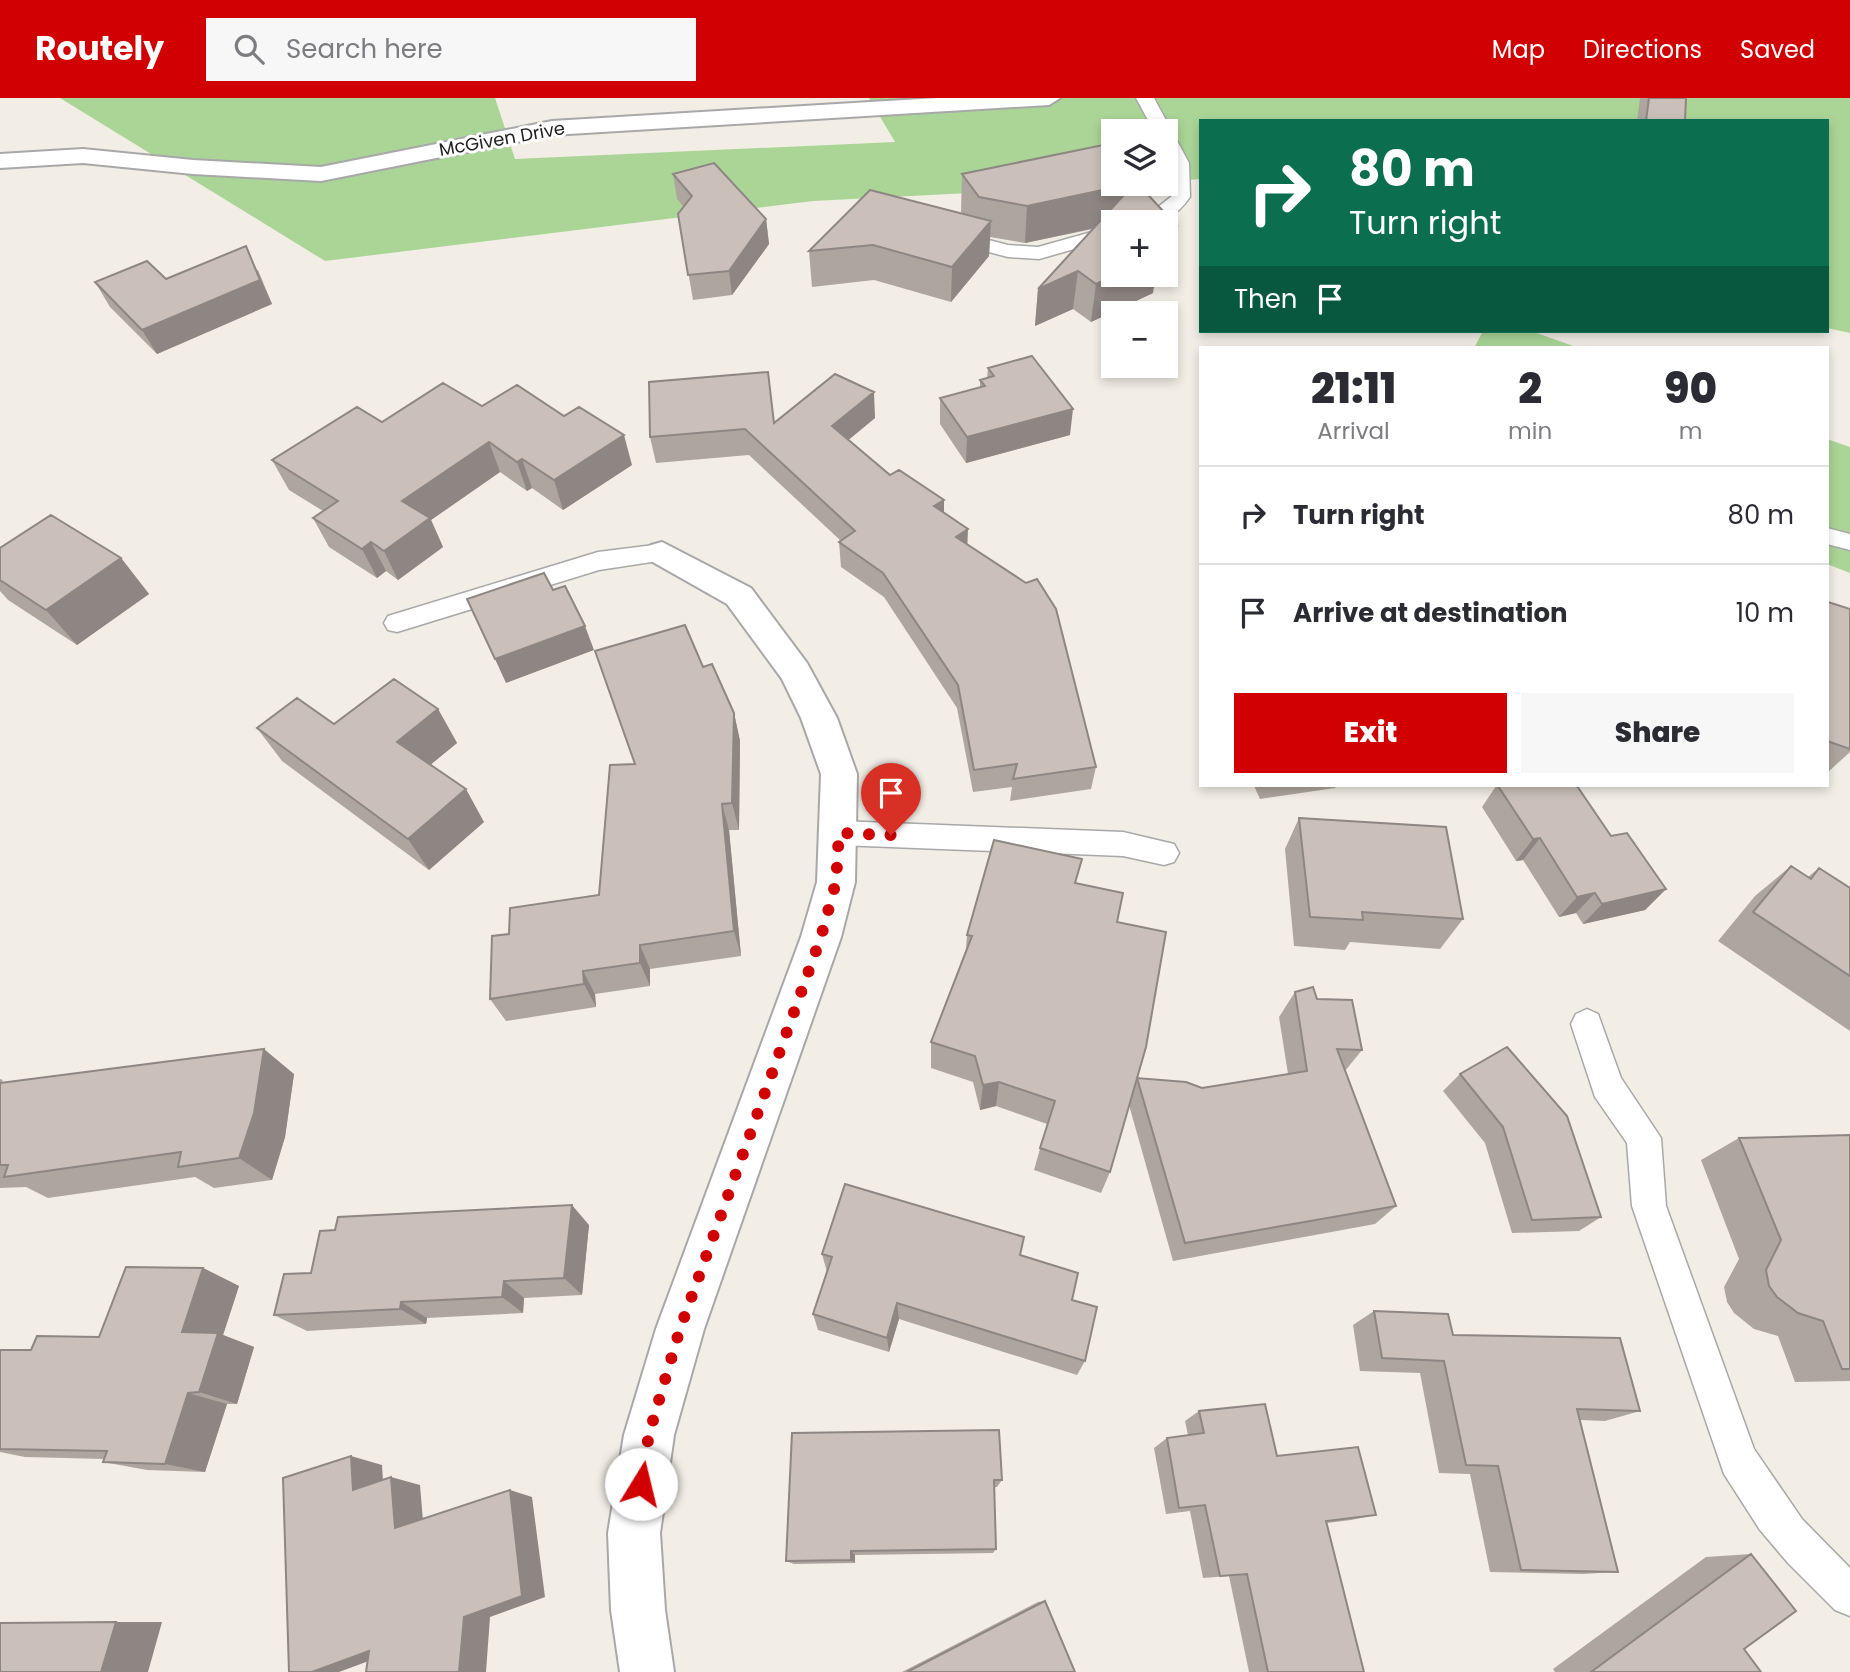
<!DOCTYPE html>
<html lang="en">
<head>
<meta charset="utf-8">
<style>
  body { margin:0; font-family:Poppins,sans-serif; background:#f7f7f7; color:#2b2b33; height:100vh; display:flex; flex-direction:column; font-size:26px; white-space:nowrap }
  * { box-sizing:border-box; margin:0 }
  p { font-size:23px; color:#7c7c81 }
  .icon { flex:none; width:38px; height:38px; fill:none; stroke:currentColor; stroke-width:2; stroke-linecap:round; stroke-linejoin:round }
  .map { position:relative; flex:1; overflow:hidden }
  .panel { position:absolute; left:1199px; top:248px; width:630px; height:441px; display:flex; flex-direction:column; background:#fff; border-radius:0px; box-shadow:0 4px 10px #0003 }
  .panel>* { flex:none }
  .hud { position:absolute; left:1199px; top:21px; width:630px; height:214px; border-radius:0px; box-shadow:0 4px 10px #0003; background:#0b6e4f; color:#fff; overflow:hidden }
  .tools { position:absolute; left:1101px; top:21px; display:grid; gap:14px }
  .tools a { display:grid; place-items:center; width:77px; height:77px; border-radius:0px; background:#fff; box-shadow:0 4px 10px #0003; font-size:35px }
  .pin { position:absolute; display:grid; place-items:center; width:60px; height:60px; color:#fff; margin:-72px -30px; border-radius:50% 50% 50% 0; rotate:-45deg; box-shadow:0 0 7px #0007 }
  .pin .icon { rotate:45deg }
  .me { position:absolute; width:77px; margin:-38px; rotate:9deg; stroke-linejoin:round; filter:drop-shadow(0 0 5px #0008) }
  .turn { display:flex; align-items:center; gap:24px; height:147px; padding:0 35px; font-size:32px }
  .turn .icon { width:91px; height:91px; stroke-width:2.5 }
  .turn b { display:block; font-size:49px; line-height:60px }
  .then { display:flex; align-items:center; height:66px; padding:0 35px; background:#0003; gap:14px; font-size:26px }
  .eta { display:flex; justify-content:space-evenly; align-items:center; height:119px; text-align:center }
  .eta b { font-size:42px; font-weight:800; line-height:49px }
  .primary-button { display:flex; gap:14px; margin-top:auto; padding:14px 35px }
  .primary-button a { flex:1; height:80px; border-radius:0px; background:#d10002; color:#fff; font-size:28px; font-weight:800; line-height:80px; text-align:center }
  .primary-button a+a { background:#f7f7f7; color:#2b2b33 }
  ul { padding:0; list-style:none }
  li { display:flex; align-items:center; gap:21px; height:98px; padding:0 35px; border-top:2px solid #e1e1e2 }
  li div { flex:1 }
  li b { display:block; font-size:26px }
  li em { font-style:normal }
  header { display:flex; align-items:center; gap:42px; box-sizing:border-box; height:98px; padding:0 35px; background:#d10002; color:#fff }
  header strong { font-size:33px }
  nav { display:flex; gap:38px; margin-inline-start:auto; font-size:24px }
  .search { width:490px; height:63px; background:#f7f7f7; display:flex; align-items:center; gap:18px; box-sizing:border-box; padding:0 24px; border-radius:0px; color:#7c7c81; font-size:26px }
  .map>svg:first-child { display:block }
  .forest { fill:#aad597 }
  .lines { fill:none; stroke-linecap:round; stroke-linejoin:round }
  .service-casing { stroke:#a8a8a8; stroke-width:3 }
  .minor-casing { stroke:#a8a8a8; stroke-width:4 }
  .service { fill:#fff; fill-rule:evenodd }
  .minor { fill:#fff; fill-rule:evenodd }
  .wall { fill:#aea59f }
  .shaded-wall { fill:#8d8682 }
  .building { fill:#cac0b9; stroke:#8d8682; stroke-width:2 }
  .route { stroke:#d10002; stroke-width:12; stroke-dasharray:0 21.6 }
  .labels { text-anchor:middle; stroke-width:6; stroke-linejoin:round; paint-order:stroke }
  .far-street-label { font-size:18px; fill:#212121; stroke:#fff }
</style>
</head>
<body>
<header>
<strong>Routely</strong>
<div class="search"><svg class="icon" aria-label="search" viewBox="0 0 24 24"><circle cx="10" cy="10" r="6"/><path d="M15 15l6 6"/></svg>Search here</div>
<nav><a>Map</a><a>Directions</a><a>Saved</a></nav>
</header>
<div class="map">
<svg width="1850" height="1574" viewBox="0 0 1850 1574">
  <rect width="100%" height="100%" fill="#f2eee6"/>
  <!-- forest -->
  <path class="forest" d="M60,0h435l20,61 380,-17 -26,-44h981v235l-23,-5v-207h-627v58l-34,3v-51h-53v53h35l-335,17 -488,60z
    M1483,233h48l48,17h-105z
    M1827,341l23,8v126l-23,-9z"/>
  <g class="lines">
    <defs>
      <path id="service" d="M1136,0h18l35,65 1,34c-14,20 -27,26 -51,25l33,-26c-1,-23 -6,-42 -6,-65h-12z
        M1113,128v12l-74,21 -31,-2 -65,-17 -3,-4 10,-6 58,15 30,2z
        M1827,430l23,6v16l-23,-6z
        M662,446l9,3 3,6 -3,6 -72,11 -202,62 -9,-2 -4,-7 4,-7 210,-64z
        M839,723l284,11 51,12 5,9 -5,9 -10,3 -41,-9 -284,-11 -10,-4 -4,-8 4,-8z
        M1587,911l11,5 23,64 40,60 5,68 88,243 48,70 48,49v48l-15,-6 -47,-47 -28,-33 -36,-56 -92,-268 -5,-63 -32,-46 -24,-73 5,-10z"/>
      <path id="minor" d="M937,0h123l-11,7 -497,30 -231,46 -128,-7 -110,-11 -83,5v-14l83,-5 110,11 128,7 231,-46z
        M662,444l89,46 56,75 30,55 20,56 -2,108 -14,55 -137,392 -30,106 -14,98 5,77 9,62h-54l-9,-62 -3,-77 16,-98 32,-106 145,-392 16,-55 4,-108 -20,-56 -19,-39 -55,-75 -76,-43 -5,-8 5,-8z"/>
    </defs>
    <!-- service casing -->
    <use href="#service" class="service-casing"/>
    <!-- minor casing -->
    <use href="#minor" class="minor-casing"/>
    <!-- service -->
    <use href="#service" class="service"/>
    <!-- minor -->
    <use href="#minor" class="minor"/>
  </g>
  <!-- wall -->
  <path class="wall" d="M1640,0h46l-1,23h-48z
    M1103,47l67,119 -57,-42 40,71 -62,29 -18,-13 -38,17 3,-37 55,-60 -68,14 -35,-6 -1,19 -38,46 -77,-22 -62,7 -3,-36 153,-38 -1,-1 1,-38z
    M673,76l93,45 3,25 -37,51 -39,5 -15,-86 6,-7 -7,-8z
    M258,172l14,34 -115,50 -47,-47 -15,-25 71,-3z
    M988,270l82,67 -104,28 -26,-39v-26l40,-10v-8l7,-2z
    M482,308l150,59 -69,45 -31,-22 -5,3 -27,-19 -69,48 12,27 -45,33 -12,-9 -9,7 -48,-31 -16,-29 10,-7 -34,-21 -17,-30 110,-38z
    M875,320l-27,22 42,35 54,25v13l23,31 129,223 -5,22 -81,12 2,-14 -39,5 -16,-84 -73,-111 -43,-30 -2,-25 2,-1 -92,-86 -93,8 -6,-26 124,-14z
    M0,450l121,10 28,36 -72,51 -69,-45 -8,-9z
    M1828,504l22,7v143l-23,21z
    M703,569l31,46 6,28 -1,89h-10l12,126 -91,13v17l-55,8 1,13 -90,14 -16,-22 19,-65 90,-39z
    M438,611l19,34 -27,22 54,57 -55,48 -147,-109 -25,-33 77,-4z
    M1254,688h82l-1,2 -75,11z
    M1496,688h81l34,50 55,53 -21,21 -62,14 -7,-11 -17,4 -36,-57 -7,1 -34,-54z
    M1299,720l164,101 -23,30 -90,-7 -5,8 -51,-4 -9,-97z
    M1791,768l17,11 11,-9 31,20v143l-132,-90 37,-45z
    M1077,786l40,38 18,162 2,-6 65,10 86,-14 -9,-57 16,-25 22,7 45,51 -17,21 51,135 -21,18 -202,37 -44,-156 -19,67 -9,21 -67,-23 13,-46 -51,-18 -16,4 -7,-28 -42,-14v-26l35,-93 1,-14z
    M294,976l-9,63 -13,43 -58,8 -19,-11 -147,21 -22,-11 -26,1v-109l3,1 -2,3z
    M1460,976l141,143 -22,14 -67,2 -27,-90 -42,-52z
    M1850,1037v246l-55,1 -17,-46 -24,-7 -20,-16 -7,-11 -3,-15 15,-28 -38,-99 38,-22z
    M589,1127l-7,70 -58,3 -1,15 -96,5 -1,6 -119,7 -33,-16 37,-42z
    M822,1156l198,1 52,45 13,61 -8,14 -178,-56 -10,33 -71,-22 -5,-16 14,-42z
    M203,1170l36,18 -16,49 31,12 -17,57h-10l-22,68 -58,-2 -44,-8 1,-3 -79,-2 -25,-5v-102h31l68,-13z
    M1374,1213l79,24 187,76 -35,10 -26,-1 39,152 -36,2 -92,-2 -20,-98 -31,-1 -19,-100 -60,-2 -7,-46z
    M1199,1313l177,104 -25,5 -24,3 37,149h-115l-20,-96 -26,2 -13,-67 -24,3 -12,-66 13,-10 21,-3 -3,-14z
    M792,1335l210,47 -5,7h-3l2,62 -3,4 -138,2v8l-61,1 -8,-3z
    M1751,1456l-7,95 17,23h-206l-2,-3 153,-112z
    M1045,1503l30,71h-173l136,-70z"/>
  <!-- shaded-wall -->
  <path class="shaded-wall" d="M1131,86h3l-21,40 -88,19 2,-37z
    M766,121l3,25 -37,51 -3,-24z
    M991,123l-2,35 -38,46 1,-35z
    M1177,128l-7,38 -4,2v-35z
    M246,148l26,58 -115,50 -15,-24z
    M1078,173l-5,38 -38,17 3,-37z
    M1116,177h40l-3,18 -62,29 5,-38z
    M874,294l1,26 -41,34 -2,-26z
    M1073,311l-3,26 -104,28 1,-26z
    M624,337l8,30 -69,45 -9,-30z
    M489,344l11,30 -69,48 12,27 -45,33 -14,-29 18,-50z
    M522,361l10,29 -5,3 -10,-29z
    M944,402v25l-10,-19z
    M968,431l-1,25 -11,-17z
    M371,444l15,29 -9,7 -15,-29z
    M121,460l28,36 -72,51 -31,-35z
    M585,528l9,24 -88,33 -11,-24z
    M438,611l19,34 -39,32 -21,-33z
    M734,615l6,28 -1,89 -7,-27z
    M466,691l18,33 -55,48 -21,-31z
    M722,706l7,26 12,126 -7,-25z
    M1540,740l-17,22 -7,1 17,-22z
    M1666,791l-21,21 -62,14 19,-20z
    M1595,795l-19,20 -17,4 18,-20z
    M640,847l10,24v17l-10,-23z
    M583,873l12,23 1,13 -12,-23z
    M264,951l30,25 -9,63 -13,43 -33,-22z
    M999,984l-3,24 -16,4 3,-25z
    M572,1107l17,20 -7,70 -18,-17z
    M203,1170l36,18 -16,49 31,12 -17,57 -38,-12 -17,-60z
    M504,1183l20,17 -1,15 -21,-16z
    M401,1204l26,16 -1,6 -26,-15z
    M897,1205l2,16 -10,33 -2,-14z
    M188,1295l39,11 -22,68 -40,-8z
    M351,1358l31,9 2,32 -31,-7z
    M391,1379l29,8 4,48 -29,-5z
    M510,1392l22,7 13,100 -55,20 -4,55h-27l5,-55z
    M851,1453l4,4v8l-4,-3z
    M116,1524h46l-14,50h-47z
    M401,1551l-62,23h-27l57,-21z"/>
  <!-- building -->
  <path class="building" d="M1649,0h37l-1,23h-39z
    M1103,47l10,11v28h18l-104,22 -48,-9 -17,-23z
    M714,65l52,56 -37,52 -41,4 -10,-61 14,-18 -19,-22z
    M1134,86h4l39,42 -11,5v-9h-53v53h3l-20,9 -18,-13 -40,18z
    M870,92l121,31 -39,46 -79,-22 -64,6z
    M246,148l14,34 -118,50 -47,-48 52,-21 19,18z
    M1032,258l41,53 -106,28 -27,-39 45,-12 -5,-6 14,-4 -6,-8z
    M768,274l6,51 61,-49 39,18 -42,34 58,49 9,-5 45,30 -10,6 34,23 -12,8 70,46 11,-4 19,30 40,158 -83,12 4,-15 -43,6 -16,-85 -75,-112 -44,-31 16,-11 -110,-102 -95,8 -1,-55z
    M443,285l39,23 35,-21 47,31 15,-9 45,28 -70,45 -32,-21 -5,3 -28,-20 -87,59 28,17 -46,33 -13,-9 -9,7 -49,-31 25,-17 -66,-41 85,-53 25,15z
    M51,417l70,43 -75,52 -46,-30v-32z
    M544,475l9,17 12,-4 20,40 -90,33 -28,-60z
    M1828,504l22,7v140l-23,-8z
    M685,527l18,42 9,-3 22,49 -2,90 -10,1 12,127 -94,14v18l-57,8 1,13 -94,15 2,-63 17,-2 1,-26 89,-13 11,-130 25,-1 -40,-113z
    M394,581l44,30 -41,33 69,47 -58,50 -151,-111 40,-30 37,26z
    M1498,688h79l34,50 16,-3 39,56 -64,15 -7,-11 -18,4 -37,-59 -7,1z
    M1299,720l147,9 17,92 -101,-7 1,8 -53,-3z
    M994,742l88,19 -7,24 48,10 -6,29 49,10 -20,115 -36,125 -70,-24 15,-47 -56,-19 -16,3 -8,-29 -44,-14 41,-106 -5,-1z
    M1791,768l20,13 8,-11 31,20v88l-97,-64z
    M1313,889l4,12 35,1 10,50 -25,-1 59,157 -211,37 -48,-165 49,4 16,6 105,-17 -12,-79z
    M1507,949l60,69 34,101 -69,3 -29,-93 -43,-53z
    M264,951l-10,64 -15,45 -61,9 3,-15 -177,25 4,-12h-8v-82z
    M1850,1037v234h-8l-19,-48 -25,-8 -21,-16 -8,-11 -3,-16 15,-30 -42,-102z
    M845,1086l179,53 -4,18 58,18 -6,27 25,7 -12,54 -188,-58 -10,35 -74,-24 19,-57 -10,-3z
    M572,1107l-8,73 -60,3 -2,16 -101,5 -1,7 -126,6 10,-41 27,-1 9,-42 15,-1 3,-13z
    M126,1169l77,1 -21,64 36,1 -19,59 -11,1 -23,71 -62,-2 4,-11 -107,-2v-99h31l6,-14 62,1z
    M1374,1213l74,3 5,21 167,3 20,73 -63,-2 41,163 -97,-2 -23,-104 -32,-1 -22,-104 -62,-3z
    M1265,1306l12,52 81,-9 18,68 -50,6 38,151h-96l-21,-98 -27,2 -15,-71 -26,3 -12,-70 37,-5 -5,-22z
    M999,1332l3,50h-8l2,69 -145,2v9l-65,1 6,-128z
    M351,1358l2,34 38,-13 4,51 115,-38 12,106 -58,21 -5,55h-93l3,-21 -57,21h-23l-6,-194z
    M1751,1456l45,57 -52,38 17,23h-170z
    M1045,1503l30,71h-168z
    M116,1524l-15,50h-101v-49z"/>
  <g class="lines">
    <!-- route -->
    <path class="route" d="M641,1386l8,-50 31,-105 141,-392 15,-55 3,-49 52,2"/>
  </g>
  <g class="labels">
    <!-- far-street labels -->
    <g class="far-street-label">
      <text transform="translate(502 41) rotate(-10)" y="6">McGiven Drive</text>
    </g>
  </g>
</svg>
<div class="tools">
<a><svg class="icon" aria-label="layers" viewBox="0 0 24 24"><path d="M12 4l9 5-9 5-9-5zM3 14l9 5 9-5"/></svg></a>
<a>+</a>
<a>−</a>
</div>
<div class="pin" style="left:891px;top:737px;background:#d93025"><svg class="icon" aria-label="arrive" viewBox="0 0 24 24"><path d="M6 21V4h12l-3 4 3 4H6"/></svg></div>
<svg class="me" style="left:641px;top:1386px" viewBox="-20 -20 40 40"><circle r="19" fill="#fff"/><path d="M0-13L10 11 0 6-10 11z" fill="#d10002"/></svg>
<div class="hud">
<div class="turn"><svg class="icon" aria-label="right" viewBox="0 0 24 24"><path d="M7 20v-9h11M14 6l5 5-5 5"/></svg><div><b>80 m</b>Turn right</div></div>
<div class="then">Then<svg class="icon" aria-label="arrive" viewBox="0 0 24 24"><path d="M6 21V4h12l-3 4 3 4H6"/></svg></div>
</div>
<section class="panel">
<div class="eta">
<div><b>21:11</b><p>Arrival</p></div>
<div><b>2</b><p>min</p></div>
<div><b>90</b><p>m</p></div>
</div>
<ul>
<li><svg class="icon" aria-label="right" viewBox="0 0 24 24"><path d="M7 20v-9h11M14 6l5 5-5 5"/></svg><div><b>Turn right</b></div><em>80 m</em></li>
<li><svg class="icon" aria-label="arrive" viewBox="0 0 24 24"><path d="M6 21V4h12l-3 4 3 4H6"/></svg><div><b>Arrive at destination</b></div><em>10 m</em></li>
</ul>
<div class="primary-button"><a>Exit</a><a>Share</a></div>
</section>
</div>
</body>
</html>
